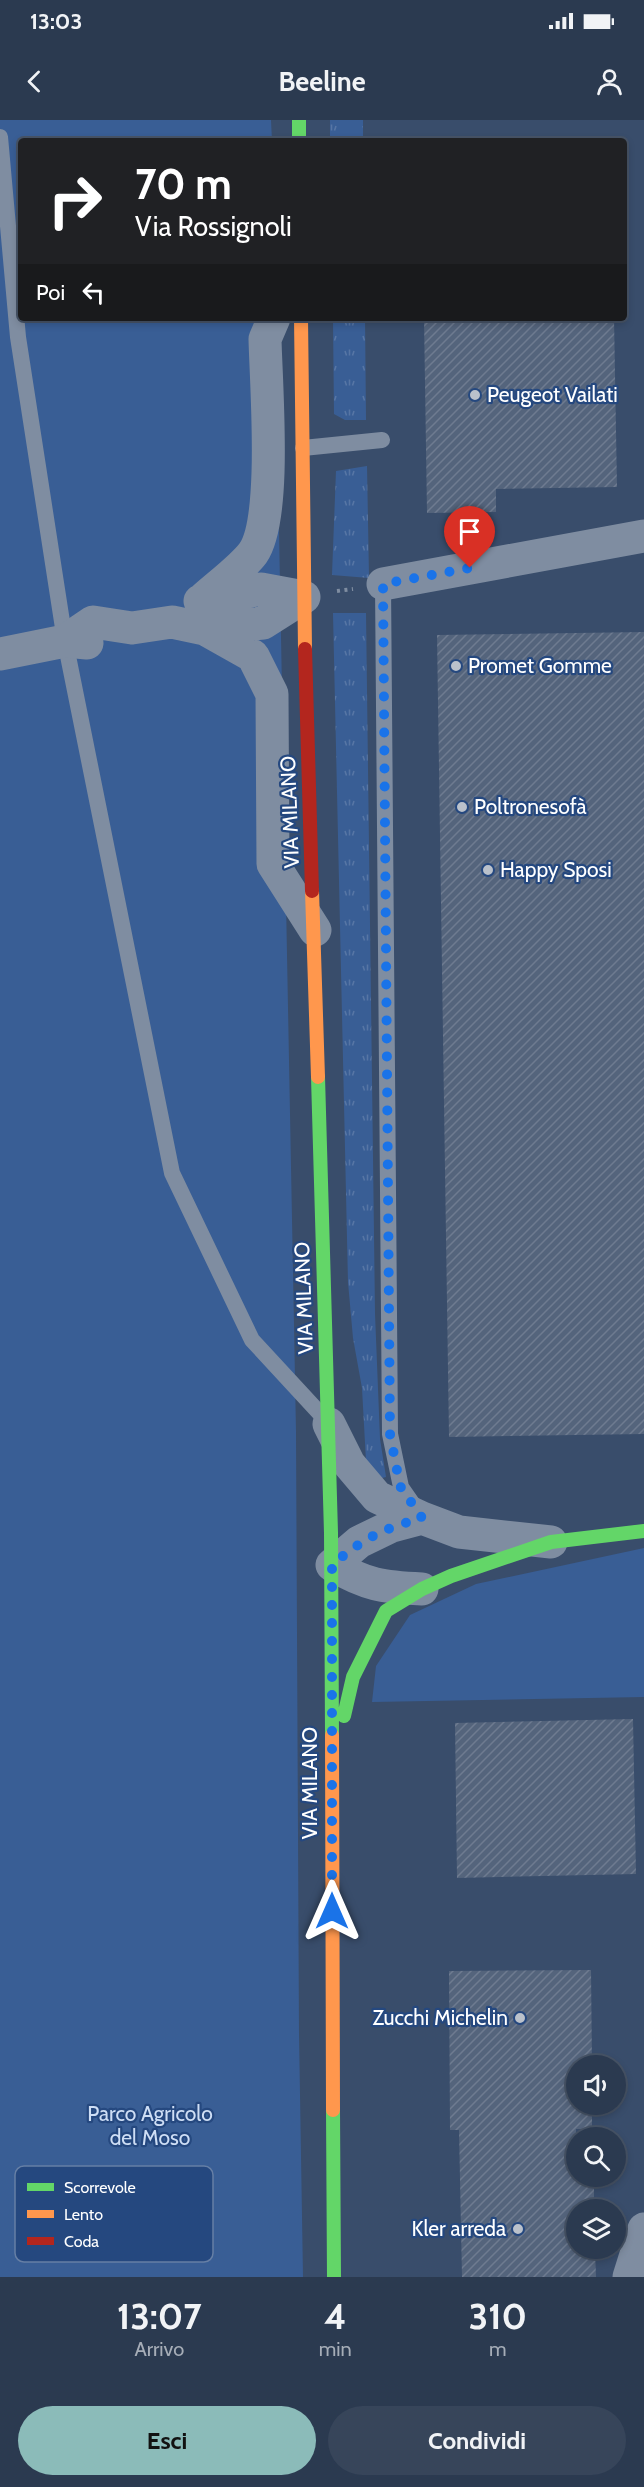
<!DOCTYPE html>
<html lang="it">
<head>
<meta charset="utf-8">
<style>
  body { margin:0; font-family:Cabin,sans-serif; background:#37455a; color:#f1f3f6; height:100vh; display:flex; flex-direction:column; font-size:22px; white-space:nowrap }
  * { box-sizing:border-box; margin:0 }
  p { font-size:20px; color:#a6adb7 }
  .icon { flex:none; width:33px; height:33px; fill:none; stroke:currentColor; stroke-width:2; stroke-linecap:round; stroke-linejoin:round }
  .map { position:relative; height:2157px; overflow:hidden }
  .side { display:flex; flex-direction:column; background:#2b3a50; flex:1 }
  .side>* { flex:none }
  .top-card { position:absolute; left:18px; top:18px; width:609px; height:183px; border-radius:6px; box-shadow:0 3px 9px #0003,0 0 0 2px #475467; background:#202124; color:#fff; overflow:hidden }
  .buttons { position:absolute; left:566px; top:1935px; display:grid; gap:12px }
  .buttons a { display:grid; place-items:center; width:60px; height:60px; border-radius:50%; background:#2b3a50; box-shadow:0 3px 9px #0003,0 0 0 2px #475467; font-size:30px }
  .pin { position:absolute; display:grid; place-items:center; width:51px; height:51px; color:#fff; margin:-62px -26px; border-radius:50% 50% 50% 0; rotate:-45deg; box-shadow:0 0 6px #0007 }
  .pin .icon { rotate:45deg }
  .me { position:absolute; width:66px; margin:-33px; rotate:0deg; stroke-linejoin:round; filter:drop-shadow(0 0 4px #0008) }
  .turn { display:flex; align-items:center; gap:21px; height:126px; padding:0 18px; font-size:27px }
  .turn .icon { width:78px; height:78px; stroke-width:2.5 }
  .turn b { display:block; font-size:42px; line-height:51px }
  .then { display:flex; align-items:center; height:57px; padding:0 18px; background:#0003; gap:12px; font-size:22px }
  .eta { display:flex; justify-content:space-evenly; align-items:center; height:102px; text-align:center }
  .eta b { font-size:36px; font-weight:800; line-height:42px }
  .action { display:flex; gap:12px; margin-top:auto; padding:12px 18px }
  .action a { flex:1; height:69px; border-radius:36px; background:#8bbbb9; color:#111; font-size:24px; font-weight:800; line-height:69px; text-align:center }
  .action a+a { background:#37455a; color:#f1f3f6 }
  .status { display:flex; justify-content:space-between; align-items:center; height:42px; padding:0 30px; background:#2b3a50; direction:ltr }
  .status svg { height:16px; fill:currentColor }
  header { display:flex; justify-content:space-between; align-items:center; height:78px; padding:0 18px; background:#2b3a50; font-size:27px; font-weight:800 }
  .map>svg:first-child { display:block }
  .grass { fill:url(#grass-tufts) }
  .green { fill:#395e95 }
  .building { fill:url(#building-hatch) }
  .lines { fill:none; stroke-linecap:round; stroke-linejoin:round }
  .path { stroke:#7f8da1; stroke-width:4; stroke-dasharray:3 4.5; stroke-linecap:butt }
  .lane { stroke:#7f8da1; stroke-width:16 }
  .street { stroke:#7f8da1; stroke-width:33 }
  .fast { stroke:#63d668; stroke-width:14 }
  .slow { stroke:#ff974d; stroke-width:14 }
  .jam { stroke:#b3261e; stroke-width:14 }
  .route { stroke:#1a73e8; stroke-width:10; stroke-dasharray:0 18 }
  .poi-dot { fill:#bac1cb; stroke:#25487f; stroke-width:2 }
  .labels { text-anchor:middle; stroke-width:4.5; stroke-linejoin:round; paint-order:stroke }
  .poi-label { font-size:21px; fill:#fff; stroke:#25487f; text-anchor:start }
  .street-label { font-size:21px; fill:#fff; stroke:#25487f }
  .park-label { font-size:21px; fill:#cedef5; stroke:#25487f }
  .key { fill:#25487f; stroke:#667fa5; stroke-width:1.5 }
  .key-label { font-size:16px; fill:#fff }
</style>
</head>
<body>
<div class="status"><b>13:03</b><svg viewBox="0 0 49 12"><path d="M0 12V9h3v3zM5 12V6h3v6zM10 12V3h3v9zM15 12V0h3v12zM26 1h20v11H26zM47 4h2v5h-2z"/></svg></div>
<header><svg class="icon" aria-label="back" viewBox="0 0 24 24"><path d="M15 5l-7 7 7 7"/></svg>Beeline<svg class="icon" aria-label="person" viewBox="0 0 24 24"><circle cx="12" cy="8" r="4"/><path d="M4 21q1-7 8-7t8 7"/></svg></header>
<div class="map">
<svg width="644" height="2157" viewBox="0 0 644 2157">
  <defs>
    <pattern id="grass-tufts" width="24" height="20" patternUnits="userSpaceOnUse" patternTransform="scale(1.5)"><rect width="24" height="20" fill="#395e95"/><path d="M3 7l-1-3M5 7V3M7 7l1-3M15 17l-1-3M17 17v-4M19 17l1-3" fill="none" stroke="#5776a5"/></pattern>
    <pattern id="building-hatch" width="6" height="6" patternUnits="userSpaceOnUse" patternTransform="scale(1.5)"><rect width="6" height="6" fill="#54647c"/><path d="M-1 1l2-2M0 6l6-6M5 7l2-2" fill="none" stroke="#6e7b90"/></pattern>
  </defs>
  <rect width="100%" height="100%" fill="#394d6b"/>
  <!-- grass -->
  <path class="grass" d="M330,0h33v21h-33z
    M333,198h32l1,102h-21l-11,-6z
    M367,346l2,112 -37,-3 4,-104z
    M333,493h33l9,701 5,125 6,38 -12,3 -8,-19 -4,-73 -9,-50 -5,-56z"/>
  <!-- green -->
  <path class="green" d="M0,0h271l1,21h-251v177h254l21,1113 3,602 4,244h-303z
    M644,1428v149l-272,5 4,-36 34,-51 66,-31z"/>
  <!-- building -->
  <path class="building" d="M424,198h190l3,169 -121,2v23l-69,1z
    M644,512v802l-195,3 -12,-802z
    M633,1599l3,155 -179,4 -2,-155z
    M591,1850l1,96h-16v38h16v25h-16v47h18v34h-18v38h19l1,29h-134l-3,-147h-9l-1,-159z"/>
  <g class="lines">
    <!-- path -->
    <path class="path" d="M337,471l16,-2"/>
    <!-- lane -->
    <path class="lane" d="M0,17l18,200 47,304 107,532 80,167 73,79
      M303,328l79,-8
      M383,464l7,850 11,53 16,23"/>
    <!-- street -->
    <path class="street" d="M383,464l261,-48
      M202,480c14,-13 40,-32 51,-47 24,-34 13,-168 12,-214l9,-21
      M200,481l61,-12 43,8
      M205,509l48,27 19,38 1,170 42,66
      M65,521l28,-19 39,6 40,-6 33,7 58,-6 41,-26
      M0,534l65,-13 22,2
      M329,1304l20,40 28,33 45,21 37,14 92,10
      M422,1469c-41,-2 -55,-4 -90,-24l27,-23 33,-16 30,-8
      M629,2157l15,-48"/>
    <!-- fast -->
    <path class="fast" d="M299,0v21
      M318,957l13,456 1,202
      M344,1596l9,-39 33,-66 36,-22 29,-13 100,-34 93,-11
      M333,1990l1,167"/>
    <!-- slow -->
    <path class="slow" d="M301,198l4,331
      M312,771l6,186
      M332,1615l1,375"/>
    <!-- jam -->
    <path class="jam" d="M305,529l7,242"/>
  </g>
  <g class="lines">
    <!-- route -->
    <path class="route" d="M332,1791v-346c32,-27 50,-36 90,-47l-22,-32 -10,-52 -7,-850 87,-16"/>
  </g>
  <!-- markers -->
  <g class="poi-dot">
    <circle cx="475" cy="275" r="6"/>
    <circle cx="456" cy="546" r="6"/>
    <circle cx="462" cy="687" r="6"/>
    <circle cx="488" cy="750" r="6"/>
    <circle cx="520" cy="1898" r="6"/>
    <circle cx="518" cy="2109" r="6"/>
  </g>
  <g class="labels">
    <!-- poi labels -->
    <g class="poi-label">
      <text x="487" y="282">Peugeot Vailati</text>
      <text x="468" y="553">Promet Gomme</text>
      <text x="474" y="694">Poltronesofà</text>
      <text x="500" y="757">Happy Sposi</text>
      <text x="508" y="1905" text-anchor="end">Zucchi Michelin</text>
      <text x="506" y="2116" text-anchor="end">Kler arreda</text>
    </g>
    <!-- street labels -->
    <g class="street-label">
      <text transform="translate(290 692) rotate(-92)" y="7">VIA MILANO</text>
      <text transform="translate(304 1178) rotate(-92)" y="7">VIA MILANO</text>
      <text transform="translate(310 1663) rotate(-90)" y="7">VIA MILANO</text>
    </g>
    <!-- park labels -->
    <g class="park-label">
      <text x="150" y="2001">Parco Agricolo<tspan x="150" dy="24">del Moso</tspan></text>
    </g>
  </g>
  <!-- legend -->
  <rect x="15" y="2046" width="198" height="96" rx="9" class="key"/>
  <rect x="27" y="2063" width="27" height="8" fill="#63d668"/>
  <rect x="27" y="2090" width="27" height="8" fill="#ff974d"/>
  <rect x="27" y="2117" width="27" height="8" fill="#b3261e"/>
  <g class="key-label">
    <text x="64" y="2073">Scorrevole</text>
    <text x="64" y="2100">Lento</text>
    <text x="64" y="2127">Coda</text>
  </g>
</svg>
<div class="buttons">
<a><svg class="icon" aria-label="sound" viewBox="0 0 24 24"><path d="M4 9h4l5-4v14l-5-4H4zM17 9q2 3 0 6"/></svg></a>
<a><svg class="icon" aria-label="search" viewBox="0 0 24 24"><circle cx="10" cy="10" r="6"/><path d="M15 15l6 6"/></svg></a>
<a><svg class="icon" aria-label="layers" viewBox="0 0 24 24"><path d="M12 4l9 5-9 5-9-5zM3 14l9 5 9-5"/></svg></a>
</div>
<div class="pin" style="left:470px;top:448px;background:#d93025"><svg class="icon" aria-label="arrive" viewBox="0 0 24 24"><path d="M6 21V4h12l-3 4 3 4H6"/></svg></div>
<svg class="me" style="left:332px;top:1791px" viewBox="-20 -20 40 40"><path d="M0-17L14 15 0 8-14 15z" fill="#1a73e8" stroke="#fff" stroke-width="4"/></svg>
<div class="top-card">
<div class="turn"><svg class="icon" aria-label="right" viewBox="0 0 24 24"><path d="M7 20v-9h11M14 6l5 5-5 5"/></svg><div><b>70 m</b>Via Rossignoli</div></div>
<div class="then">Poi<svg class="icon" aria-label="left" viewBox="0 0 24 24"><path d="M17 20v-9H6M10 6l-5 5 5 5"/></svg></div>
</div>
</div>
<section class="side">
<div class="eta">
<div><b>13:07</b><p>Arrivo</p></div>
<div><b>4</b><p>min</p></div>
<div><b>310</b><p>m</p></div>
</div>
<div class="action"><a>Esci</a><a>Condividi</a></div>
</section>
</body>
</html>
